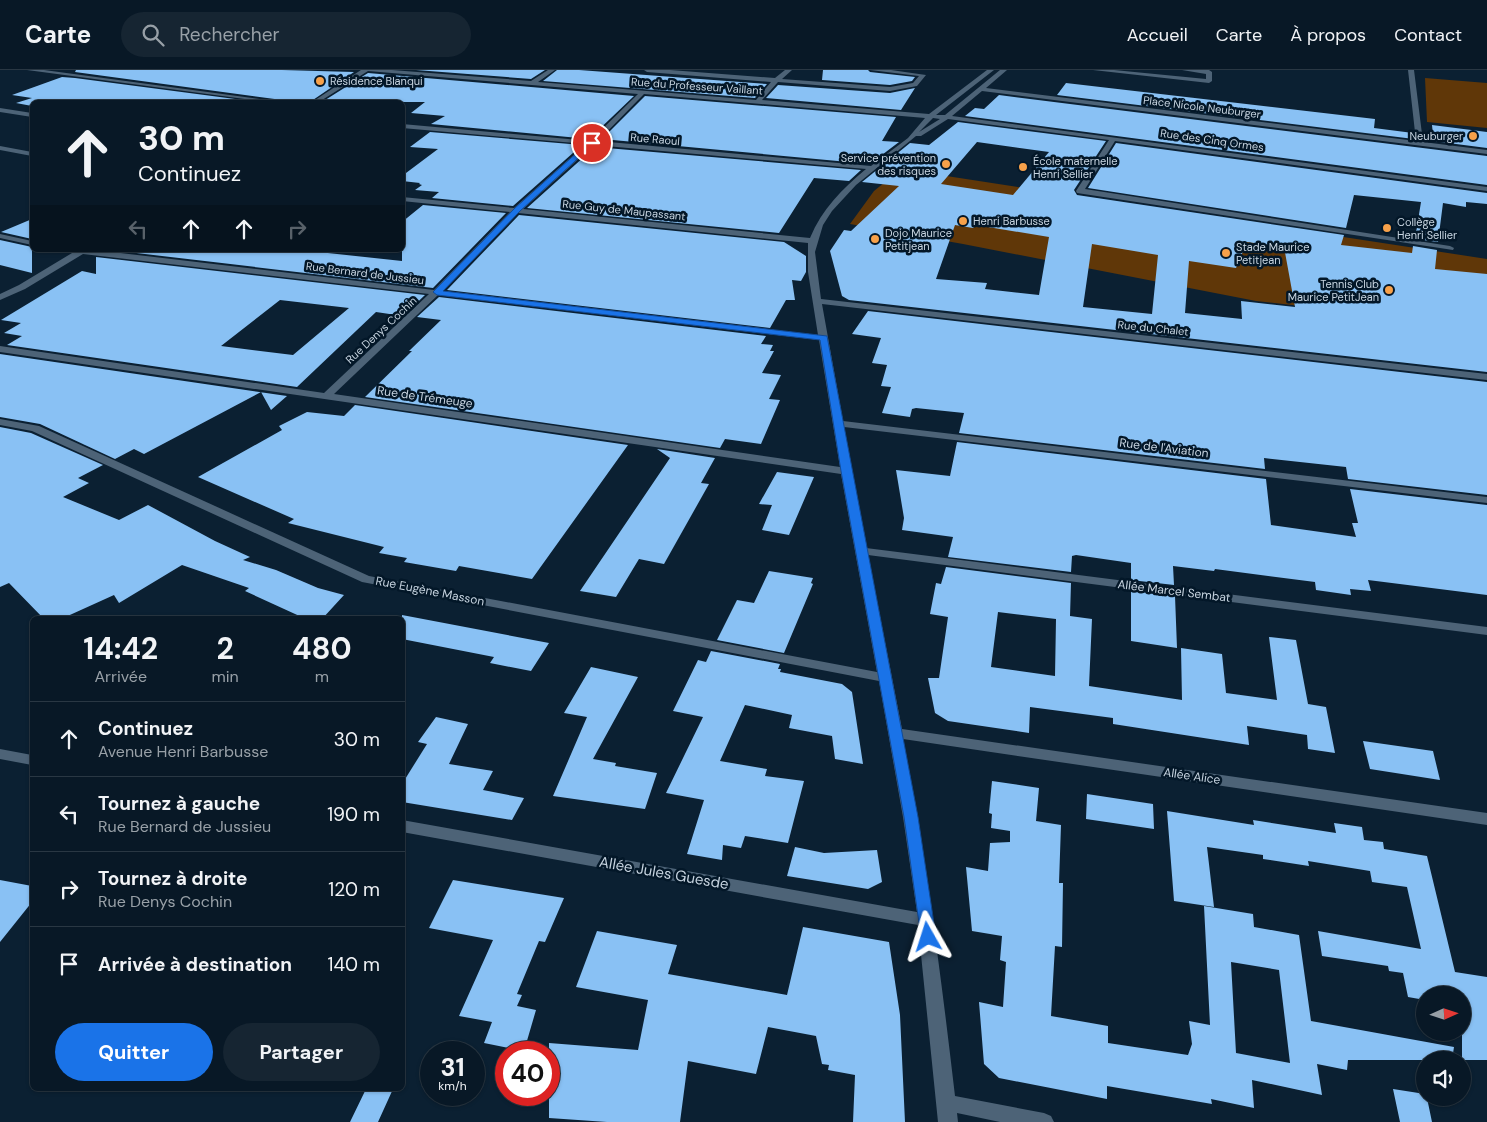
<!DOCTYPE html>
<html lang="fr">
<head>
<meta charset="utf-8">
<style>
  body { margin:0; font-family:"DM Sans",sans-serif; background:#162532; color:#f1f3f6; height:100vh; display:flex; flex-direction:column; font-size:19px; white-space:nowrap }
  * { box-sizing:border-box; margin:0 }
  p { font-size:16px; color:#98a0a7 }
  .icon { flex:none; width:28px; height:28px; fill:none; stroke:currentColor; stroke-width:2; stroke-linecap:round; stroke-linejoin:round }
  .map { position:relative; flex:1; overflow:hidden }
  .panel { position:absolute; left:30px; top:546px; width:375px; height:475px; display:flex; flex-direction:column; background:#081826; border-radius:8px; box-shadow:0 1px 4px #0004,0 0 0 1px #293743 }
  .panel>* { flex:none }
  .guide { position:absolute; left:30px; top:30px; width:375px; height:152px; border-radius:8px; box-shadow:0 1px 4px #0004,0 0 0 1px #293743; background:#081826; color:#f1f3f6; overflow:hidden }
  .needle { width:32px; rotate:87deg }
  .tools { position:absolute; left:1416px; top:916px; display:grid; gap:10px }
  .tools a { display:grid; place-items:center; width:55px; height:55px; border-radius:50%; background:#081826; box-shadow:0 1px 4px #0004,0 0 0 1px #293743; font-size:25px }
  .speed { position:absolute; left:420px; top:971px; display:flex; gap:10px; font-size:25px; font-weight:700; text-align:center }
  .speed>* { display:grid; place-content:center; width:65px; height:65px; border-radius:50%; background:#081826; box-shadow:0 1px 4px #0004,0 0 0 1px #293743; line-height:1 }
  .speed small { font-size:12px; font-weight:400 }
  .speed .limit { border:8px solid #d22; background:#fff; color:#111 }
  .pin { position:absolute; display:grid; place-items:center; width:42px; height:42px; color:#fff; margin:-21px; border:2px solid #fff; border-radius:50%; box-shadow:0 1px 5px #0007 }
  .me { position:absolute; width:55px; margin:-28px; rotate:354deg; stroke-linejoin:round; filter:drop-shadow(0 0 4px #0008) }
  .turn { display:flex; align-items:center; gap:18px; height:105px; padding:0 25px; font-size:22px }
  .turn .icon { width:65px; height:65px; stroke-width:2.5 }
  .turn b { display:block; font-size:35px; line-height:42px }
  .lanes { display:flex; align-items:center; height:48px; padding:0 25px; background:#0003; justify-content:center; gap:25px; direction:ltr }
  .lanes .off { opacity:.35 }
  .eta { display:flex; justify-content:space-evenly; align-items:center; height:85px; text-align:center }
  .eta b { font-size:30px; font-weight:700; line-height:35px }
  .action { display:flex; gap:10px; margin-top:auto; padding:10px 25px }
  .action a { flex:1; height:58px; border-radius:30px; background:#1a73e8; color:#fff; font-size:20px; font-weight:700; line-height:58px; text-align:center }
  .action a+a { background:#162532; color:#f1f3f6 }
  ul { padding:0; list-style:none }
  li { display:flex; align-items:center; gap:15px; height:75px; padding:0 25px; border-top:1px solid #293743 }
  li div { flex:1 }
  li b { display:block; font-size:19px }
  li em { font-style:normal }
  header { display:flex; align-items:center; gap:30px; box-sizing:border-box; height:70px; padding:0 25px; background:#081826; border-bottom:1px solid #293743 }
  header strong { font-size:24px }
  nav { display:flex; gap:28px; margin-inline-start:auto; font-size:18px }
  .search { width:350px; height:45px; background:#162532; display:flex; align-items:center; gap:12px; box-sizing:border-box; padding:0 18px; border-radius:28px; color:#98a0a7; font-size:19px }
  .map>svg:first-child { display:block }
  .green { fill:#603708 }
  .building { fill:#89c1f4; fill-rule:evenodd }
  .lines { fill:none; stroke-linecap:round; stroke-linejoin:round }
  .minor { fill:#4d6377; fill-rule:evenodd }
  .route { fill:#1a73e8; stroke:#114b97 }
  .poi-dot { fill:#f7a14a; stroke:#031728; stroke-width:2 }
  .labels { text-anchor:middle; stroke-width:5; stroke-linejoin:round; paint-order:stroke }
  .far-poi-label { font-size:11px; fill:#c7d4e0; stroke:#031728; text-anchor:start }
  .far-street-label { font-size:11px; fill:#c7d4e0; stroke:#031728 }
  .street-label { font-size:12px; fill:#c7d4e0; stroke:#031728 }
  .near-street-label { font-size:15px; fill:#c7d4e0; stroke:#031728 }
</style>
</head>
<body>
<header>
<strong>Carte</strong>
<div class="search"><svg class="icon" aria-label="search" viewBox="0 0 24 24"><circle cx="10" cy="10" r="6"/><path d="M15 15l6 6"/></svg>Rechercher</div>
<nav><a>Accueil</a><a>Carte</a><a>À propos</a><a>Contact</a></nav>
</header>
<div class="map">
<svg width="1487" height="1052" viewBox="0 0 1487 1052">
  <rect width="100%" height="100%" fill="#0b2032"/>
  <!-- green -->
  <path class="green" d="M1425,8l62,5v45l-60,-6z
    M901,99l586,90v68l-231,-26 -293,-57 -113,-20 24,-33z"/>
  <!-- building -->
  <path class="building" d="M76,0h206l72,2 -44,30h-26l-2,-2 -207,-28z
    M416,0h129l-14,9z
    M557,0h22l188,14 -12,14 -212,-17z
    M823,0h45l2,2 45,5 -3,4 -22,4 -68,-5z
    M368,3l266,23 -45,43 -158,-15 14,-8 -34,-3 14,-11h-103z
    M62,7l13,1 183,24h-226v4l-16,-3 16,-5 -20,-3z
    M1066,13l309,36 -1,9 39,5 1,6 -357,-44z
    M778,15l112,8 25,-5 -14,22 -135,-12z
    M999,25l488,61v29l-522,-69 10,-8 9,1z
    M645,26l251,21 -14,24 17,1 -29,22 -268,-25z
    M958,52l148,19 -32,49 3,5 267,40 -3,10 71,8 1,-7 24,4 -2,19 52,5v98l-638,-72 -7,-4 -12,-45 14,-21 7,1 48,-45 -37,-4 48,-39 19,2zM977,72l72,10 -36,43 -72,-11zM955,155l18,3 3,-3 73,12 -10,58 -54,-6 2,-6 -51,-4zM1247,172l37,5 11,60 -54,-6 1,18 -57,-6 4,-52 47,7zM1092,174l66,11 -6,59 -69,-7z
    M1432,55l55,7v16l-62,-8 -1,-6 9,1z
    M430,62l152,13 -69,61 -81,-8 7,-6 -24,-2 7,-5 -3,-1 1,-1 -18,-2v-5l36,-27 -28,-2z
    M1116,73l371,50v11l-21,-2v5l-23,-4 -5,39 -23,-3 6,-37 -67,-7 -8,33 -258,-40z
    M595,77l266,23 -12,11 -35,-3 -35,55 -252,-25z
    M423,135l83,8 -73,75 -322,-38h189l102,11v-39z
    M519,145l265,27 22,14v16l-5,9 -9,-1 3,20h-9l-16,28 -323,-38z
    M32,149v20l-31,-7z
    M0,170l32,7v26l-32,-8z
    M96,187l329,38 -22,21 -27,-4 -79,75 -290,-42 15,-9 -18,-3 17,-10 -20,-3 81,-49 14,3zM280,230l69,8 -56,47 -72,-9z
    M439,227l327,39 -5,8 12,1 -3,6h4l-12,22 19,2 -12,24 11,1 -19,44 -36,-5 -5,9 -355,-51 47,-46h-3l32,-31 -24,-3z
    M868,241l619,71v113l-139,-16 -2,-12 -82,-9 1,11 -306,-36 5,-20 -48,-5 -4,1 -2,8 -28,-4 9,-26 -10,-1 6,-21 -15,-2 9,-25 -29,-4z
    M0,284l287,42 -16,14 -10,-18 -117,62 -10,-5 -19,10 -75,-35 -40,-7z
    M355,335l273,40 -96,134 -73,-13 -3,5 -52,-9 3,-4 -28,-5 5,-6 -96,-24 6,-4 -96,-42 84,-47 -3,-4 28,-14 37,4z
    M0,357l31,6 72,32 -25,13 11,5 -26,14 56,23 29,-15 67,36 35,16 -7,3 33,10 42,18 26,7 -22,24h-16l-61,-28 4,-3 -67,-23 -63,38 -5,-8 -53,24h-17l-35,-36 -9,4z
    M957,372l309,37 5,46 85,12 -4,-14h6l-8,-34 137,16v90l-119,-15 3,11 -21,-2 1,6 -35,-5 -1,-8 -100,-13 -1,2 -41,-5 1,19 -43,-5v-17l-55,-8 -4,1 -1,16 -123,-15 5,-20 -51,-7 2,-12 -8,-48 54,6z
    M657,379l58,9 -14,25 8,1 -45,80 -25,-5 -23,38 -36,-6 90,-133z
    M777,402l37,5 -25,58 -27,-5 10,-25 -13,-1z
    M946,497l125,16 -1,33 22,3 -3,67 93,14 -1,-52 41,6 4,39 51,7 -8,-63 27,3 12,64 18,3 9,46 -27,-4 -1,-14 -60,-9 2,19 -136,-21v-6l-83,-11 -1,26 -81,-12 -13,-8 -7,-35h11l9,-61 -18,-3 6,-31 5,1zM998,542l58,7 -1,57 -64,-9z
    M769,501l44,7 -2,5 2,1 -29,69 -67,-13 20,-40 17,3z
    M1131,521l44,5 2,52 -46,-7z
    M402,545l147,28 -18,28 -41,-8 4,-6 -92,-18z
    M711,581l69,13 -2,5h3l-1,3 62,12 10,8 11,72 -28,-5 -3,-23 -43,-8 3,-13 -47,-10 -25,56 47,8 -2,7 39,5 -16,62 -43,-7 -4,12 -18,-3 -1,15 -35,-6 17,-54 -38,-7 37,-76 -30,-6 25,-51 8,2z
    M591,597l47,10 -45,82 23,4 -1,3 42,7 -12,36 -92,-13 34,-79 -23,-4z
    M436,647l32,7 -19,40 44,7 -10,19 41,8 -12,22 -110,-18v-18l25,-40 -9,-2z
    M1363,671l70,10 7,29 -70,-11z
    M992,711l47,7 -3,33 25,4 -2,58h4l-1,64 -7,-1 -4,70 57,10v17l80,12 4,-11 -3,-23 21,4 -6,-119 49,8 1,13 45,8 12,86 143,26 -2,13h-104l-1,10 -30,-6 5,31 -70,-15 2,28 -43,-9 1,5 -105,-18v13l-108,-21 -15,-14 -5,-62 24,5 3,-45 -6,-2 2,-24 -30,-5 -6,-64 22,4 2,-28 20,-1v-11l-19,-3 1,-14 -3,-1zM1231,892l48,8 11,93 -54,-10z
    M1087,724l66,10 1,25 -68,-10z
    M1167,741l87,14 -1,-5 83,13 -2,-10 28,4 2,13 19,2 1,7 43,7 28,116 32,5v83h-25v-65h-37v5l-17,-3 -5,-24 -14,-2 -1,-5 -66,-10 -4,-25 103,18 -14,-62 -35,-5 -2,-11 -62,-10 1,5 -46,-7v-4l-56,-8 7,60 -40,-6z
    M795,777l29,6 53,-3 5,32 -14,7 -81,-13z
    M0,810l32,6v16l-32,40z
    M453,810l111,18 -19,44 -6,-1 -22,53 5,1 -5,11 19,4 -12,41 -40,-8 8,-21 -33,-6 34,-76 -64,-12z
    M803,857l86,15 11,73 5,107h-52l2,-47 -27,-5 1,-5 -7,-1 -6,-28 -48,-9 -12,47 -68,-13 -8,61h-73l-58,-4v-75l89,7 10,-50 -72,-13 21,-56 80,14 -9,29 119,21z
    M366,1019h27l-15,33h-28z
    M1393,1019l32,5v4h2l5,24h-32z"/>
  <g class="lines">
    <!-- minor -->
    <path class="minor" d="M27,0h17l238,32h-14z
      M361,0h31l139,11 17,-11h7l-17,12 218,18 15,-18 -124,-10 -3,-2h26l105,8 10,-8h7l-10,9 108,8 23,-4 6,-7 -49,-6h21l35,5 -9,11 -27,5 -112,-9 -16,18 167,14 58,-44h7l-58,45h9l55,-45h7l-21,18 430,53 -8,-71h6l9,72 64,8v4l-505,-63 -30,25 535,71v4l-372,-50 -30,48 365,57 4,2 -1,2 -376,-57 -1,-2 33,-51 -161,-21 -27,17h-5l-60,49 -24,26 -9,14 -8,27 6,47 666,75v6l-665,-76 21,117 644,76v6l-643,-76 22,121 621,79v8l-619,-80 34,174 585,84v12l-584,-86c23,118 38,237 52,357l89,17 7,3 3,6h-54l-43,-9 1,9h-20l-20,-197 -516,-93v-12l515,92 -14,-95 -24,-136 -517,-99 -330,-151 -32,-6v-6l39,7 330,150 508,96 -36,-198 -841,-122v-6l324,47 105,-99 -346,-40 -58,35 -25,11v-6l19,-9 58,-35h18l339,40 76,-78 -108,-11v-4l112,11 72,-64 -184,-16v-4l188,17 48,-47 -270,-23 -49,31h-7zM644,24l281,24 -17,20 -37,28 -273,-25zM933,48l7,1 -21,13zM594,75l272,24c-24,20 -44,40 -56,69l-287,-29zM518,143l290,30v29l10,63 -375,-44zM438,225l381,45 21,127 -506,-73z
      M1093,0h21l92,9v-5l-24,-4h27l3,2v9l-3,2z
      M0,38l32,5v4l-32,-5z
      M0,76l32,6v4l-32,-6z
      M0,164l32,7v4l-32,-7z
      M0,679l32,6v10l-32,-6z"/>
  </g>
  <!-- route -->
  <path class="route" d="M589,72l6,1 -75,68 -77,80 384,45 91,481 18,120 -2,4 -6,2 -5,-2 -2,-4 -17,-120 -63,-346 -21,-131 -383,-45 -4,-3 82,-84z"/>
  <!-- markers -->
  <g class="poi-dot">
    <circle cx="320" cy="11" r="5"/>
    <circle cx="1473" cy="66" r="5"/>
    <circle cx="946" cy="94" r="5"/>
    <circle cx="1023" cy="97" r="5"/>
    <circle cx="963" cy="151" r="5"/>
    <circle cx="1387" cy="158" r="5"/>
    <circle cx="875" cy="169" r="5"/>
    <circle cx="1226" cy="183" r="5"/>
    <circle cx="1389" cy="220" r="5"/>
  </g>
  <g class="labels">
    <!-- far-poi labels -->
    <g class="far-poi-label">
      <text x="330" y="15">Résidence Blanqui</text>
      <text x="1463" y="70" text-anchor="end">Neuburger</text>
      <text x="936" y="92" text-anchor="end">Service prévention<tspan x="936" dy="13">des risques</tspan></text>
      <text x="1033" y="95">École maternelle<tspan x="1033" dy="13">Henri Sellier</tspan></text>
      <text x="973" y="155">Henri Barbusse</text>
      <text x="1397" y="156">Collège<tspan x="1397" dy="13">Henri Sellier</tspan></text>
      <text x="885" y="167">Dojo Maurice<tspan x="885" dy="13">Petitjean</tspan></text>
      <text x="1236" y="181">Stade Maurice<tspan x="1236" dy="13">Petitjean</tspan></text>
      <text x="1379" y="218" text-anchor="end">Tennis Club<tspan x="1379" dy="13">Maurice PetitJean</tspan></text>
    </g>
    <!-- far-street labels -->
    <g class="far-street-label">
      <text transform="translate(697 16) rotate(4)" y="4">Rue du Professeur Vaillant</text>
      <text transform="translate(1202 37) rotate(7)" y="4">Place Nicole Neuburger</text>
      <text transform="translate(655 69) rotate(5)" y="4">Rue Raoul</text>
      <text transform="translate(1212 70) rotate(8)" y="4">Rue des Cinq Ormes</text>
      <text transform="translate(624 140) rotate(6)" y="4">Rue Guy de Maupassant</text>
      <text transform="translate(365 203) rotate(7)" y="4">Rue Bernard de Jussieu</text>
      <text transform="translate(1153 258) rotate(6)" y="4">Rue du Chalet</text>
      <text transform="translate(381 260) rotate(-43)" y="4">Rue Denys Cochin</text>
    </g>
    <!-- street labels -->
    <g class="street-label">
      <text transform="translate(425 327) rotate(8)" y="4">Rue de Trémeuge</text>
      <text transform="translate(1164 378) rotate(7)" y="4">Rue de l'Aviation</text>
      <text transform="translate(430 521) rotate(11)" y="4">Rue Eugène Masson</text>
      <text transform="translate(1174 521) rotate(7)" y="4">Allée Marcel Sembat</text>
      <text transform="translate(1192 706) rotate(8)" y="4">Allée Alice</text>
    </g>
    <!-- near-street labels -->
    <g class="near-street-label">
      <text transform="translate(664 803) rotate(10)" y="5">Allée Jules Guesde</text>
    </g>
  </g>
</svg>
<div class="tools">
<a><svg class="needle" viewBox="-14 -14 28 28"><path d="M0-13l5 13h-10z" fill="#e53935"/><path d="M0 13l5-13h-10z" fill="#98a0a7"/></svg></a>
<a><svg class="icon" aria-label="sound" viewBox="0 0 24 24"><path d="M4 9h4l5-4v14l-5-4H4zM17 9q2 3 0 6"/></svg></a>
</div>
<div class="speed"><div>31<small>km/h</small></div><div class="limit">40</div></div>
<div class="pin" style="left:592px;top:73px;background:#d93025"><svg class="icon" aria-label="arrive" viewBox="0 0 24 24"><path d="M6 21V4h12l-3 4 3 4H6"/></svg></div>
<svg class="me" style="left:928px;top:867px" viewBox="-20 -20 40 40"><path d="M0-17L14 15 0 8-14 15z" fill="#1a73e8" stroke="#fff" stroke-width="4"/></svg>
<div class="guide">
<div class="turn"><svg class="icon" aria-label="ahead" viewBox="0 0 24 24"><path d="M12 20V5M6 11l6-6 6 6"/></svg><div><b>30 m</b>Continuez</div></div>
<div class="lanes"><svg class="icon off" aria-label="left" viewBox="0 0 24 24"><path d="M17 20v-9H6M10 6l-5 5 5 5"/></svg><svg class="icon" aria-label="ahead" viewBox="0 0 24 24"><path d="M12 20V5M6 11l6-6 6 6"/></svg><svg class="icon" aria-label="ahead" viewBox="0 0 24 24"><path d="M12 20V5M6 11l6-6 6 6"/></svg><svg class="icon off" aria-label="right" viewBox="0 0 24 24"><path d="M7 20v-9h11M14 6l5 5-5 5"/></svg></div>
</div>
<section class="panel">
<div class="eta">
<div><b>14:42</b><p>Arrivée</p></div>
<div><b>2</b><p>min</p></div>
<div><b>480</b><p>m</p></div>
</div>
<ul>
<li><svg class="icon" aria-label="ahead" viewBox="0 0 24 24"><path d="M12 20V5M6 11l6-6 6 6"/></svg><div><b>Continuez</b><p>Avenue Henri Barbusse</p></div><em>30 m</em></li>
<li><svg class="icon" aria-label="left" viewBox="0 0 24 24"><path d="M17 20v-9H6M10 6l-5 5 5 5"/></svg><div><b>Tournez à gauche</b><p>Rue Bernard de Jussieu</p></div><em>190 m</em></li>
<li><svg class="icon" aria-label="right" viewBox="0 0 24 24"><path d="M7 20v-9h11M14 6l5 5-5 5"/></svg><div><b>Tournez à droite</b><p>Rue Denys Cochin</p></div><em>120 m</em></li>
<li><svg class="icon" aria-label="arrive" viewBox="0 0 24 24"><path d="M6 21V4h12l-3 4 3 4H6"/></svg><div><b>Arrivée à destination</b></div><em>140 m</em></li>
</ul>
<div class="action"><a>Quitter</a><a>Partager</a></div>
</section>
</div>
</body>
</html>
